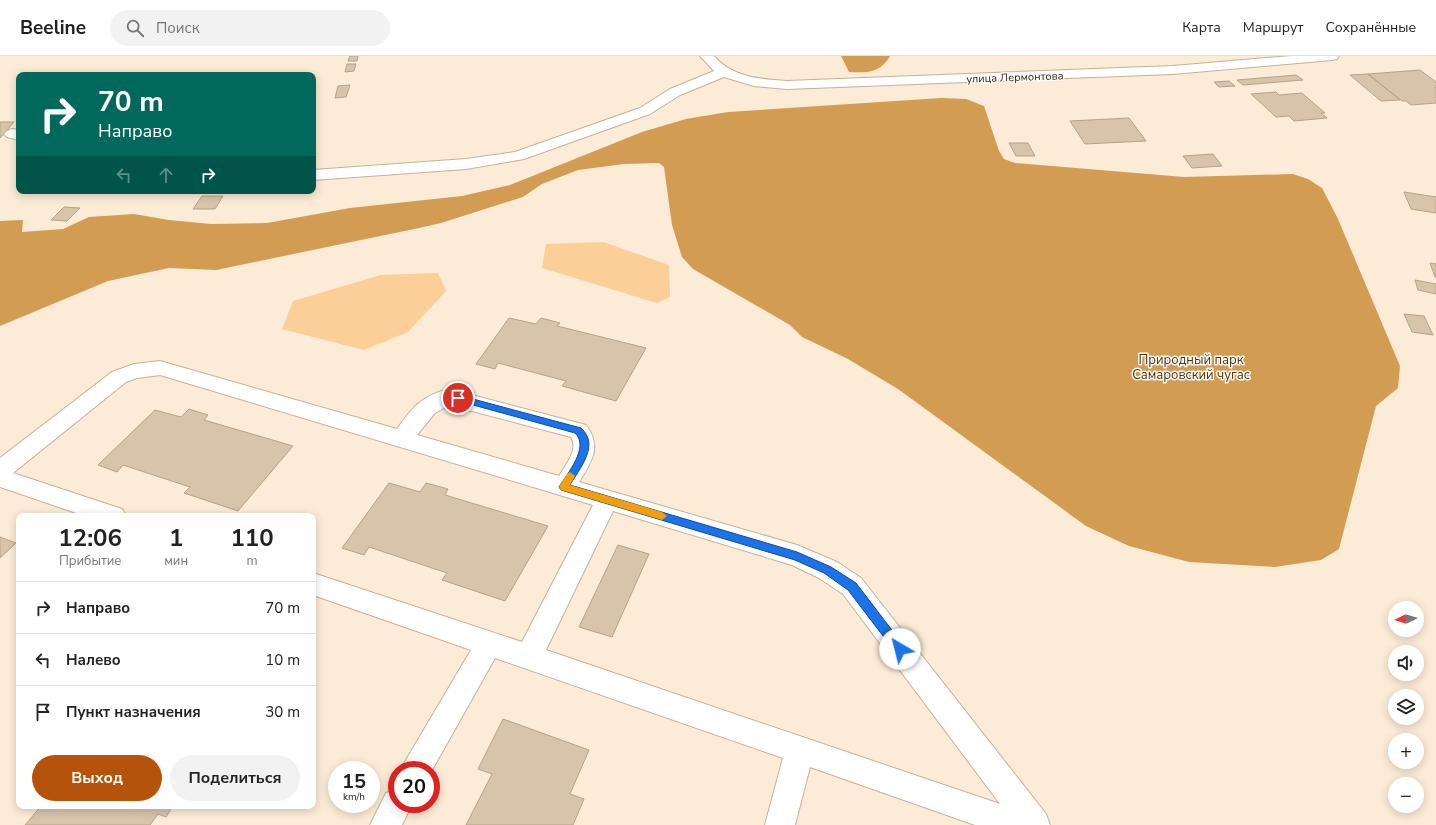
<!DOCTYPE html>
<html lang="ru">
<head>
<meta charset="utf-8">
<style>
  body { margin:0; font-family:"Nunito Sans",sans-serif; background:#f2f2f2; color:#222; height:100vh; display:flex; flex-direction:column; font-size:15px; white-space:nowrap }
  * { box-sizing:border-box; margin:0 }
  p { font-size:13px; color:#767676 }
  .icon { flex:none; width:22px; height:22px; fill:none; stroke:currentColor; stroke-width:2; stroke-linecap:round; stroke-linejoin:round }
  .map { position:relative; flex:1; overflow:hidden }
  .drawer { position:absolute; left:16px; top:457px; width:300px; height:296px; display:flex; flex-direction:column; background:#fff; border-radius:8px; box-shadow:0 2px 10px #0003 }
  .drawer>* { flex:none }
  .top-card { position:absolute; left:16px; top:16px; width:300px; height:122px; border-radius:8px; box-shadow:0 2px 10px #0003; background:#00695c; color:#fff; overflow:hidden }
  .needle { width:26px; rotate:265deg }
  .buttons { position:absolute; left:1388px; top:545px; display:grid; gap:8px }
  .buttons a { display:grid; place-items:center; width:36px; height:36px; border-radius:50%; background:#fff; box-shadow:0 2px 10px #0003; font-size:20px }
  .speed { position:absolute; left:328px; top:705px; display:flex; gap:8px; font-size:20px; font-weight:700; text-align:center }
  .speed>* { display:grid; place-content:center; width:52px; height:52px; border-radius:50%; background:#fff; box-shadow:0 2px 10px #0003; line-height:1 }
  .speed small { font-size:10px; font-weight:400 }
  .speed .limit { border:6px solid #d22; background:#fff; color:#111 }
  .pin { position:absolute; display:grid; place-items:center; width:34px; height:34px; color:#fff; margin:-17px; border:2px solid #fff; border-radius:50%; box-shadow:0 1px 4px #0007 }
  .me { position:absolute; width:44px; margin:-22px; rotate:323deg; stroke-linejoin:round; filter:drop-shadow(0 0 3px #0008) }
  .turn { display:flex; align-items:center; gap:14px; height:84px; padding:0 16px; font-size:18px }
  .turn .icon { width:52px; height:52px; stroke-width:2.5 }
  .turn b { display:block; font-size:28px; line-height:34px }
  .lanes { display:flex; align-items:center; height:38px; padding:0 16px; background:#0003; justify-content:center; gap:20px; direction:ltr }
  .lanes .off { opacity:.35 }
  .eta { display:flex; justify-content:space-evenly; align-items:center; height:68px; text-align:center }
  .eta b { font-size:24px; font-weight:700; line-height:28px }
  .button { display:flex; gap:8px; margin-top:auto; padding:8px 16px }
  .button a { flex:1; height:46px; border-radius:24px; background:#b45309; color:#fff; font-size:16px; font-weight:700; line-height:46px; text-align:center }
  .button a+a { background:#f2f2f2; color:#222 }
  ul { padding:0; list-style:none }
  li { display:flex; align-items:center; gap:12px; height:52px; padding:0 16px; border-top:1px solid #e0e0e0 }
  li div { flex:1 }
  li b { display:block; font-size:15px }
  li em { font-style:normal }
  header { display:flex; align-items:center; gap:24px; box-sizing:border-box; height:56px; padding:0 20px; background:#fff; border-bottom:1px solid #e0e0e0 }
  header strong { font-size:19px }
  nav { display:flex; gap:22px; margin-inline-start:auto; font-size:14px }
  .search { width:280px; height:36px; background:#f2f2f2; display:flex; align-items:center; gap:10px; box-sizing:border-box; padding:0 14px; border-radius:22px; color:#767676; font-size:15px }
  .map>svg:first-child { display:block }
  .green { fill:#fbcf97 }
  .forest { fill:#d29c53 }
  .building { fill:#d8c4ab; stroke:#b5a289 }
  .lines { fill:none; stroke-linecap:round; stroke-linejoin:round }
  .minor-casing { stroke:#c5b198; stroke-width:2 }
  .minor { fill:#fff; fill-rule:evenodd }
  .route { fill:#1a73e8; stroke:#114b97 }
  .slow { fill:#f59e0b }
  .labels { text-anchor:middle; stroke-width:3; stroke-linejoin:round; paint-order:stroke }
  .far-street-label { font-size:11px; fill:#261f15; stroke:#fffbf5 }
  .park-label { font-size:13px; fill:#4d3616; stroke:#fffbf5 }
</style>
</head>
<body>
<header>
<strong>Beeline</strong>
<div class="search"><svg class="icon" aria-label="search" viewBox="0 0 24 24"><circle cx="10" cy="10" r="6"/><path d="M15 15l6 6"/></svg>Поиск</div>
<nav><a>Карта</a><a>Маршрут</a><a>Сохранённые</a></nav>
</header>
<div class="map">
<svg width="1436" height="769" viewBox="0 0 1436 769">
  <rect width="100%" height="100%" fill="#fcebd6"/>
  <!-- green -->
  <path class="green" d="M603,186l66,23 1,32 -13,6 -115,-35 4,-24z
    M438,217l8,18 -38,41 -44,18 -82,-21 11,-28 88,-26z"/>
  <!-- forest -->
  <path class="forest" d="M841,0h49c-10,17 -22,17 -41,16z
    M941,42l25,1 18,7 15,45 5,8 11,4 169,14 109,-3 15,5 14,9 16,31 62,147 -2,22 -22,18 -37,143 -18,11 -46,7 -86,-5 -60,-16 -43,-20 -188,-137 -50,-30 -46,-22 -12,-12 -97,-56 -11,-12 -10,-32 -8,-58 -5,-4 -35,1 -46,6 -36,14 -19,13 -82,26 -22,5 -203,42 -47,-2 -61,13 -108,45v-105l23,-1 -1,12 41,-3 26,-12 45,-3 35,6 42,4 56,-1 83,-15 112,-12 48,-11 132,-53 44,-13 42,-7z"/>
  <!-- building -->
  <path class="building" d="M350,0h8l-1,5h-9z
    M347,8h9l-2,7 -9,1z
    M1420,14l16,12v21l-25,2 -5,-4h-4l-34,-27z
    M1368,18l32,26 -19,1 -31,-26z
    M1296,19l7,5 -60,5 -6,-5z
    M1229,25l6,5 -16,1 -5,-5z
    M350,29l-4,12 -11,1 3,-12z
    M1276,36l3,3 23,-2 23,20h-4l6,5 -33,3 -5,-5 -13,1 -25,-23z
    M1129,62l17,23 -61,3 -15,-23z
    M0,66h14l-14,16z
    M1009,87h19l7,13h-19z
    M1213,98l9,12 -30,2 -9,-12z
    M1404,136l32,5v16l-25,-4z
    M202,140h21l-8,13h-22z
    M64,151l16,1 -13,13 -16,-1z
    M1430,207l6,1v13h-1z
    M1415,224l21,4v10l-18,-4z
    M1404,258l20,2 9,19 -21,-3z
    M509,262l27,6 5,-6 19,5 -3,3 89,22 -30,53 -54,-15 4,-5 -68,-18 -3,6 -19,-5z
    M189,353l19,6 -4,5 89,26 -55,65 -54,-18 6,-6 -67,-22 -6,7 -19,-7 57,-55 26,7z
    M389,427l31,9 6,-9 22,6 -3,6 103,31 -43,75 -63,-21 5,-7 -78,-26 -5,8 -22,-7z
    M0,481l16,6 -16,15z
    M618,489l31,9 -37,83 -33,-10z
    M503,663l86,31 -19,44 14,5 -11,26h-107l26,-51 -14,-5z
    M41,750h132l-7,11 -8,-3 -8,11h-125z"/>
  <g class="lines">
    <defs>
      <path id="minor" d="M700,0h14c19,22 46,23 73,25l386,-15 118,-10h48l-2,3 -5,1 -159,14 -386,15 -33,-3 -30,-9 -44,18 -30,19 -126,45 -58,10 -153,11v-10l153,-11 49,-7 125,-44 30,-19 44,-18z
        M12,73l7,1v10l-12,-3 -3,-3 3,-3z
        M160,305l237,68c16,-22 24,-33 52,-40l137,36c16,21 6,37 -7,57l218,63 40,17 24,16 185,236 4,11h-75l-165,-58 -15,58h-30l18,-67 -288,-100 -64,114v-2h-30l5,-10 65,-110 -158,-55v-22l209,69 71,-137 -433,-130 -23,3 -11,4 -113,91 109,36 4,7h-41l-85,-29v-29l112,-86 22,-8zM449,349l122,32c8,13 -6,29 -12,39l-142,-41 18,-22zM613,455l179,54 27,13 24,16 157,210 -454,-154z
        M397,733v15h15l-10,21h-32l16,-32z"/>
    </defs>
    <!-- minor casing -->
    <use href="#minor" class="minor-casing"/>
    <!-- minor -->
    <use href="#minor" class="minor"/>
  </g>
  <!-- route -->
  <path class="route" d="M458,339l123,33c19,17 -1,40 -11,57l227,67 34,15 25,16 48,63 1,3 -1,4 -4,1 -4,-1 -48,-63 -24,-17 -29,-13 -234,-70 -2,-3c8,-13 31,-40 16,-54l-120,-33v-4z"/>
  <!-- slow -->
  <path class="slow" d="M570,416l5,4 -5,9 92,27 5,4 -5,4 -101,-30 -2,-3 8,-13z"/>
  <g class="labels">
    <!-- far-street labels -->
    <g class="far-street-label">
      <text transform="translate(1015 21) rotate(-2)" y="4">улица Лермонтова</text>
    </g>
    <!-- park labels -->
    <g class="park-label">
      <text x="1191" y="308">Природный парк<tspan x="1191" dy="15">Самаровский чугас</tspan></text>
    </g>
  </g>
</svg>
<div class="buttons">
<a><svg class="needle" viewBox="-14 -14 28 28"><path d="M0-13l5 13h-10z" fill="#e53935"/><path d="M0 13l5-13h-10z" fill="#767676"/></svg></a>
<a><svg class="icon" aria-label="sound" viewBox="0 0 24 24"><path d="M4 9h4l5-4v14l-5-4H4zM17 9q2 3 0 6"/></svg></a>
<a><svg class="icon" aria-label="layers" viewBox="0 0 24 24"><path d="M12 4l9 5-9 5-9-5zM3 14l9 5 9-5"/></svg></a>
<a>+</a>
<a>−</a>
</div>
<div class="speed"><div>15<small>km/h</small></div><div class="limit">20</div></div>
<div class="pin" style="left:458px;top:342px;background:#d93025"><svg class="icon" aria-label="arrive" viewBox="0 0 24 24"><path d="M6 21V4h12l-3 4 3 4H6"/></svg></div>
<svg class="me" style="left:900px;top:593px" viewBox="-20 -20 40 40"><circle r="19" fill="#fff"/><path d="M0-13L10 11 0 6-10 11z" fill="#1a73e8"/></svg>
<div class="top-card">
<div class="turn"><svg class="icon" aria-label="right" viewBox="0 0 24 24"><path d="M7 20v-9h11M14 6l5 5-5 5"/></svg><div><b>70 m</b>Направо</div></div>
<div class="lanes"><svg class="icon off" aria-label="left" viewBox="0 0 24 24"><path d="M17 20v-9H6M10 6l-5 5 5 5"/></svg><svg class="icon off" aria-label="ahead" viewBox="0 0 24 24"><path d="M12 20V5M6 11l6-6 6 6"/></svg><svg class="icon" aria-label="right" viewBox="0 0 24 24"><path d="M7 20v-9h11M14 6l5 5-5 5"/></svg></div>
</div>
<section class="drawer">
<div class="eta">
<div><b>12:06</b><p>Прибытие</p></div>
<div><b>1</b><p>мин</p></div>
<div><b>110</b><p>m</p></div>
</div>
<ul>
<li><svg class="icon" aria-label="right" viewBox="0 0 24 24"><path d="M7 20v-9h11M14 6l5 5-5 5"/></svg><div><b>Направо</b></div><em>70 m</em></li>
<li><svg class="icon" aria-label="left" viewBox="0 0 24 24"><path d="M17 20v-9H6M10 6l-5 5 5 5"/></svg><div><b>Налево</b></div><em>10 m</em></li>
<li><svg class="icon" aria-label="arrive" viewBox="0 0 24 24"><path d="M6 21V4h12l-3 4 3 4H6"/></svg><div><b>Пункт назначения</b></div><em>30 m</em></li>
</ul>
<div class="button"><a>Выход</a><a>Поделиться</a></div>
</section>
</div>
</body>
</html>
